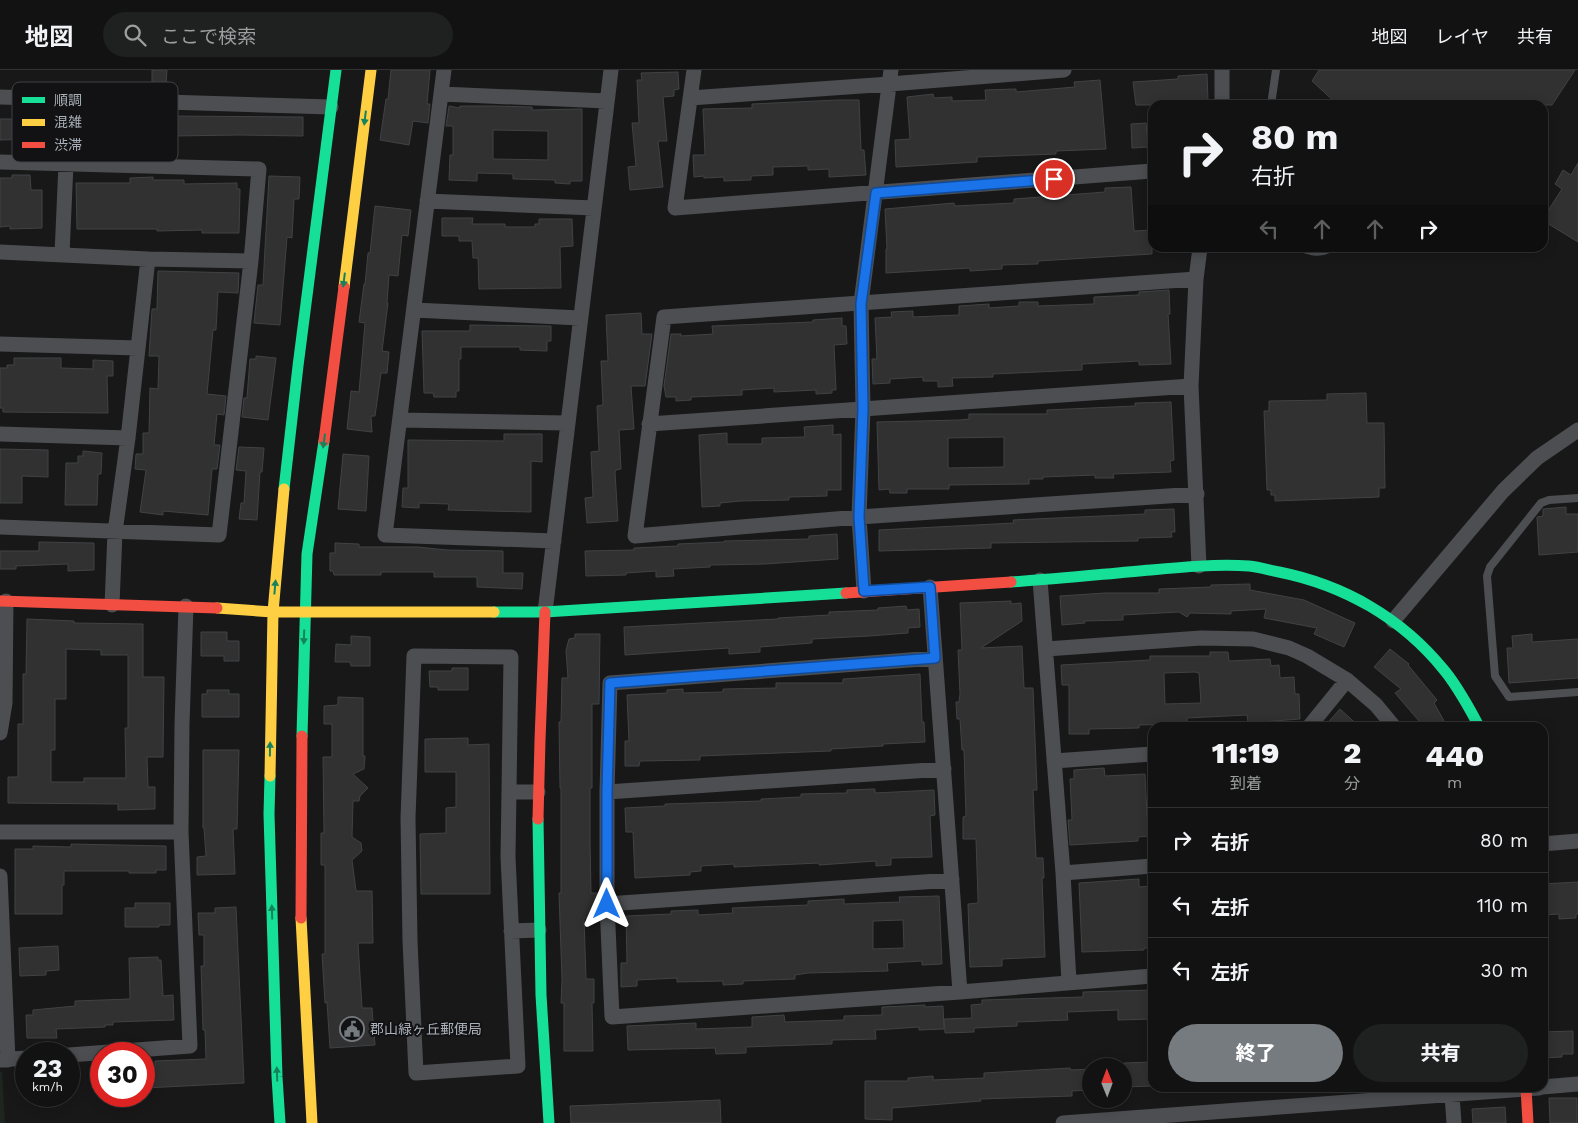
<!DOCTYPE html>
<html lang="ja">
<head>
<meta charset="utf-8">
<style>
  body { margin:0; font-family:"Work Sans","Noto Sans JP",sans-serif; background:#1f2020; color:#f1f3f6; height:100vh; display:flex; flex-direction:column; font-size:19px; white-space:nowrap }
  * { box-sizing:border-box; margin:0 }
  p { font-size:16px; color:#9c9e9f }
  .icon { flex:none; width:28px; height:28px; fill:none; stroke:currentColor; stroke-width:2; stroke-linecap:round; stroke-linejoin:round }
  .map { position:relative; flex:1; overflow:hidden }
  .details { position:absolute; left:1148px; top:652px; width:400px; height:370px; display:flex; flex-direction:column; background:#121212; border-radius:15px; box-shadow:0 2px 12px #0003,0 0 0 1px #313232 }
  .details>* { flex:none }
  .banner { position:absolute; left:1148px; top:30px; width:400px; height:152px; border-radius:15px; box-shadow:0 2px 12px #0003,0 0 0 1px #313232; background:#121212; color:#f1f3f6; overflow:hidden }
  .needle { width:32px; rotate:359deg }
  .controls { position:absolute; left:1082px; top:988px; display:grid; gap:10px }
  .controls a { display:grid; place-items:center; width:50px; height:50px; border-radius:50%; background:#121212; box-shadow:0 2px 12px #0003,0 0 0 1px #313232; font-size:25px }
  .speed { position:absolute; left:15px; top:972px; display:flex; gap:10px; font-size:25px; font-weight:700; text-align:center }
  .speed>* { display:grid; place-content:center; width:65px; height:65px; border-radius:50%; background:#121212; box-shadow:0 2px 12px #0003,0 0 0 1px #313232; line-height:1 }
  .speed small { font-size:12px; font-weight:400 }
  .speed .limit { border:8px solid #d22; background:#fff; color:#111 }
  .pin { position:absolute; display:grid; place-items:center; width:42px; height:42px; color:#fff; margin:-21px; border:2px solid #fff; border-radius:50%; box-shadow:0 1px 5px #0007 }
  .me { position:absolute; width:55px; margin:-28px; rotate:0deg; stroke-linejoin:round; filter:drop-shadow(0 0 4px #0008) }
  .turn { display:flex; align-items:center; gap:18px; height:105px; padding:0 20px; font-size:22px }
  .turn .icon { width:65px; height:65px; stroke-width:2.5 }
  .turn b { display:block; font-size:35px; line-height:42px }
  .lanes { display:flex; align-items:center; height:48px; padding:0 20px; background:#0003; justify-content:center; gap:25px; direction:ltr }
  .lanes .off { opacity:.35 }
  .eta { display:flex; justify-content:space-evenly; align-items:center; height:85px; text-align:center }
  .eta b { font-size:30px; font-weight:800; line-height:35px }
  .action { display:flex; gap:10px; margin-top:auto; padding:10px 20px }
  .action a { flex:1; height:58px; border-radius:30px; background:#767b80; color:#fff; font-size:20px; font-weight:800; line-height:58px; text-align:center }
  .action a+a { background:#1f2020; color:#f1f3f6 }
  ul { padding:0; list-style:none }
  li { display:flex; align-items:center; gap:15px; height:65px; padding:0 20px; border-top:1px solid #313232 }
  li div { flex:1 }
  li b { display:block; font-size:19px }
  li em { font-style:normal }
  header { display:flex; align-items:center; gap:30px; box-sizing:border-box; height:70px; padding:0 25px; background:#121212; border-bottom:1px solid #313232 }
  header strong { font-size:24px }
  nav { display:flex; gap:28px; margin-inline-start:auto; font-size:18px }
  .search { width:350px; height:45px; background:#1f2020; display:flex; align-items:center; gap:12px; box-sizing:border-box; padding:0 18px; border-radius:28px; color:#9c9e9f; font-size:19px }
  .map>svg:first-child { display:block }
  .green { fill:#1e251e }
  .building { fill:#313132; stroke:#404244; fill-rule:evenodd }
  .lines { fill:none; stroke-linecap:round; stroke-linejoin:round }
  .lane { stroke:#4c4e51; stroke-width:8 }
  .street { stroke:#4c4e51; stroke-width:15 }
  .fast { stroke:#16e098; stroke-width:11 }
  .slow { stroke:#ffcf43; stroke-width:11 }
  .jam { stroke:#f24e42; stroke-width:11 }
  .oneway { fill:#14835d }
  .route-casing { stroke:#114b97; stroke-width:12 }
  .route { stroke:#1a73e8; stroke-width:9 }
  .labels { text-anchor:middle; stroke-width:4; stroke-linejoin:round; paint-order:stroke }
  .poi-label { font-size:14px; fill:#a9b0b8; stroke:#121214; text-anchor:start }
  .key { fill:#121214; stroke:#3f4145; stroke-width:1 }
  .key-label { font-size:14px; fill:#a9b0b8 }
</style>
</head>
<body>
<header>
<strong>地図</strong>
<div class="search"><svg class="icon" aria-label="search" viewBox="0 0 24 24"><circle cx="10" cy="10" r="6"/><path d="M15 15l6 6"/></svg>ここで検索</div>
<nav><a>地図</a><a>レイヤ</a><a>共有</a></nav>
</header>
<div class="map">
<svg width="1578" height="1053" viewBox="0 0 1578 1053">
  <rect width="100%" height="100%" fill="#181818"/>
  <!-- green -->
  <path class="green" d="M0,1002h2l3,51h-5z"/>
  <!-- building -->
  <path class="building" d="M152,0h15l-1,15 -14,-1z
    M391,0h39l-3,34h3l-2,19 -15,-2 -4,24 -29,-5 6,-41h2z
    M1319,0h256l-23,35h-214l-26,-24z
    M678,2l1,17 -5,1v6l-11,1 4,44h-9l5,46 -33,3 -2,-23 8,-1 -4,-43h7l-2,-43h5l-1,-7z
    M1207,4l1,26h-16v5h-56l-3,-23 45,-3v-3z
    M1100,10l6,69 -50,2v3l-79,3v5l-81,5 -1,-27 15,-1 -3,-42 26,-3 1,4 18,-1v4l34,-1 -1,-10 31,-1v3l59,-5 -1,-5z
    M838,30h21l2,50h3l2,25 -37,2v-8l-21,1v-4l-35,1v8l-22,1v4l-27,1v-4l-20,1v-2l-10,1 -1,-22h12l-2,-46 49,-1v-4z
    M449,36l11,2v-2h33l39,1v3l50,-1v72h-12v3l-15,-1v-3l-42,-1v-5l-36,-1v8l-28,-1 1,-25h3v-29h-7zM493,60l55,1v29l-55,-1z
    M167,46l136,1v19l-64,-1 -66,1v3l-77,3v-1l-64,1v-3l-32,1v-21h19v2l148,-1z
    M1146,53l2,24 -16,1 -1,-24z
    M1578,93v79l-36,-22 20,-31 -7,-5 8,-14 8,5z
    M12,105h18l1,15h11v38l-32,1v-3l-10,1v-49h12z
    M269,106l31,1 -1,22h-5l-2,39 -5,-1 -7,88 -26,-2 4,-38h5z
    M153,107v3h31v4l53,-1v6h3l-1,44h-37v-3l-45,1v-2h-80l-1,-46h54v-5z
    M1131,117l3,44 18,-1v24l-114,7v3l-36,1v4l-32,2v-3l-84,5v-24h1l-2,-40 69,-6 1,3 59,-3v-4l91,-7v-4z
    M375,136l36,4 -3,26 -6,-1 -4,41 -9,-1 -2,28h1l-6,48 7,1 -2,21h-6l-6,43h-4l1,16 -25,-3 4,-38 8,1 6,-69 -6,-1 5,-38h1l3,-31h2z
    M442,148h31l-1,6h33v3h30v-3h4v-5h33l1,27 -13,1 1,41 -82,1 -1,-31h-5l-1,-17h-13v-5h-17z
    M158,201l81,2 -1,20 -20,-1 -2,38h-3l-6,64 19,2 -2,19 -7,-1 -3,31h6l-3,24h-5l-4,46 -45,-4v4l-23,-3 6,-42 -11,-1 1,-15h7v-21h6l1,-45 8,1 1,-33h-10l3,-47h5z
    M1169,220l1,24h-2l3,50 -32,1v-4l-57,3v6l-89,4v3l-41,1 1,8 -15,1v-6h-15v-4l-33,2v4l-17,1 -1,-25h5l-2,-41 17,-1 -1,-5 22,-1v6l46,-2v-9l30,-2v4l30,-2v-4h19v4l56,-2v-7l45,-2v-3z
    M641,243l1,21h10l-7,52h-14l3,43 -15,1 2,39 -5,1 -1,2 3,49 -31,2 -2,-25 8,-1 -2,-45 8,-1 -2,-45 6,-1 -2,-44h7l-2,-46z
    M842,248v8h4l1,18 -13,1 2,45h-4v3l-16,1v-4l-42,2v-4l-32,2v5l-51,2v3l-15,1v-4h-10l-2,-11 7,-52h10v2l32,-2 -1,-8 101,-4v-2z
    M470,255l81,1v15h-4v10l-27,-1v-3h-59v12h-2v32h-3v6h-22l-1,-4h-9l-2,-62h48z
    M256,286l20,2 -8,62 -26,-3 2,-19h3l3,-39h6z
    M14,288h47v10l32,1v-9l20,1v15h-6l1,37 -105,-1v-4h-3v-40h7v-3h7z
    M1366,323l1,30h17l1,65h-6v9l-104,4v-6h-4v-5h-4l-3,-79h5v-10l58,-1v-6z
    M1171,332l3,58 -4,1 1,11 -58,2 1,4h-19v-3l-52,2v2h-14v5l-80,1v4h-42v4h-17l-1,-4 -10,1 -2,-68 83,-2 9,-1v-5h78v-4l88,-4v-3zM1004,367v30l-56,1v-30z
    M833,355v10l8,-1v56h-14v6l-38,1v3l-49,1 -20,2v3l-18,1 -3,-72 28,-2v11h35v-6l43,-1 -1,-10z
    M504,364h38v28l-11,-1v51l-83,-2 1,-6 -30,-1v5l-17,-1 1,-19h5v-48l96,1z
    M239,377l25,1 -2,24h-2l-3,48 -18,-1 2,-16h3l2,-32 -10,-1z
    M0,379l48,1v27l-26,-1v27h-22z
    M83,381l19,2 -1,21h-3l-1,31h-32l1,-42h12v-7h5z
    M343,384l26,2 -3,55 -28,-2z
    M1566,437v7h12v38l-39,3 -2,-38 6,-1v-7z
    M1174,439l1,23h-4l1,5 -34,1v3l-147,2v5l-112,3v-21l135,-7 -1,-3 132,-6v-4z
    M837,464l1,25 -73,5 -55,1v2l-37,2 1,7 -18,1v-6l-30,2v2l-40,1 -1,-25 49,-1v-2l44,-2v-2l46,-2v-1l85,-2v-3z
    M39,472l55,1v27l-26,1v-7l-52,2v3h-16v-18h39z
    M335,473l24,1v3h59l29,3 56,1v22h20l-1,16 -45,-2v-10h-43v-5h-53v3h-47l-1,-4h-3v-18h5z
    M1250,514v6l54,10 51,23 -11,24 -30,-13 3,-6 -53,-10 2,-9 -35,2v3l-41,-1 -3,4 -8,-5 -56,3v5l-39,1 1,2 -23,2 -2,-29 45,-3h54v-4l52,-2v-2z
    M1011,531v3l10,-1 1,18 -41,27 41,-2 2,42h9l4,102h-4l3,68h7l1,20h-2l3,79 -43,2v7l-32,1 -2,-63 10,-1v-5l-2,-59h-13v-22l3,-1 -2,-66h-2l-2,-31h-3l-1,-17h3l1,-8 -2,-44h4l-2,-47z
    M906,536l1,4 12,-1 1,18 -12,1v5l-39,3 -57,3v4l-52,4v5l-31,2v-6l-104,7 -1,-28 154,-8v-1l51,-3v-3l49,-2v-2z
    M27,549l47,2v2l69,1v53h21l-1,80h-16l1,30h7v22l-37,1v-6l-110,-1v-26h10v-53h5v-50h3zM66,579l35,1v5h27v73h-3l1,50h-42v4h-33v-32h4v-51h11z
    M201,562h26v9h12v20h-15v-5h-23z
    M575,564h25l-1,70h-7v84h-2v55l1,50h6l1,25h-14l2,61h8v24h-2l1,48h-29v-48h-3l1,-23 -3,-87h2v-105h-1l-1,-66h2l1,-44h6l-2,-28 3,-11 6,-1z
    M1532,564v8l46,-3v39l-69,5 -2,-35h6l-1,-12z
    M351,566l19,1v29h-19l-1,-4h-15l1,-18 15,1z
    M1390,579l19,15 -1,1 29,35 -3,3 14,25h-23l-30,-35 6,-4 -27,-22z
    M1210,582h18l1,9 41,-2 1,7 8,-1 1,13 14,-1 1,17h4l1,25 -52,4 -1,-8 -60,3v6l-48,1v3l-50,1v5h-20v-49h-7l-1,-20 89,-5v-4h60zM1195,602l4,1 2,30 -36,1 -1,-31z
    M452,598h16v22h-30v-3h-8l-1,-16h23z
    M920,604l2,48h2l1,20 -42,2v2l-52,3v2l-131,5v4l-60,1 -1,5h-14v-25h4l-2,-46 40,-2v-3l16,-1v4l40,-1v-3l53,-1v-5h67v-4z
    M207,620h22v4h10v23h-37v-23h5z
    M338,627l25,1v58h2l-1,13 -11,5 15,14 -8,8 -1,5h-6l-1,36 9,6 1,8 -10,9 4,31h16l1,52h-15l4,65h10l3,37 -45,3 -3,-46 -2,1 -3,-49h3v-89h-4v-32h3l-1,-76h9v-33h-8v-18l14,-1z
    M1340,639l21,19h-38z
    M468,668v7l21,-1 1,150h-69l-1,-60 26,-1v-25l10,-1v-35h-31v-33z
    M203,680h36l-2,79h-4l2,45 -38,1v-18l9,-1 -2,-28h-1z
    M1104,698l1,8 40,-2 2,42h2l1,20 -12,1v4l-68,4 -2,-25h4l-2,-41h4v-9z
    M875,719v4l59,-3 1,25 -5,1 2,41 -41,1v7l-15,1v-5l-57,4v-2l-85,4v-3l-33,2v5l-11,1v3l-55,3 -2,-46h-7l-1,-24 40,-2v-2l96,-3v-2l40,-2v-3l46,-1v-3z
    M71,774l95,2v24h-10v3h-27v-2h-65v14h-2v29h-47v-65h18v-3l38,1z
    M1139,809v8l13,-1v62h-8v2l-62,2 -3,-69z
    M1578,812v32h-2v4l-17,1v-5l-17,1v-31z
    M939,826l3,68 -20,1v-4l-35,2 1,8 -80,2 -13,2v4l-52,2v3l-20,1v-4l-46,1v-4l-40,2v6l-16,1v-24h6l-1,-47 45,-2v-3l27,-1v5l35,-2 -1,-5 76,-3v-4l36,-2v5l56,-2 -1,-5zM903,850l1,28 -31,1v-28z
    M135,833h35v22h-11v2h-34v-19h10z
    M236,837l8,176 -99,5v-22h10v-5l51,-2 -1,-29h-2l-2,-64h3v-31h-5l-1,-22h17v-5z
    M58,876l1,24 -13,1v4l-26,1 -1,-28z
    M158,887v3h3l2,36 10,-1 1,25 -61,2v3h-8v2l-49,2 1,9h-30l-1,-23h7v-5l42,-4v-5l55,-2 -1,-41z
    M1152,920v29l-34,1v-10l-51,2 1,8 -51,2v4l-43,2v4l-29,1 -1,-14 28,-1 -1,-13 11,-1v-4l101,-3v-5z
    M925,935v2l18,-1 1,23 -25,1v-3l-44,3 1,9 -44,1v4l-86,3v6l-30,1 -1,-6 -87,2 -1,-24 69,-3v6l56,-2v-10l32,-2 1,7 59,-2v-4l38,-1v-8z
    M1573,961v23h-11v3l-20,1v-26z
    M1152,992v24l-28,1v-24z
    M1070,998l1,2 20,-1v21l-19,1v5l-92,3 1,2 -89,7v12l-27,-1v-38h43v-3l25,-2v4l51,-2v-5z
    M1549,1028h28v25h-27z
    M720,1030l1,23h-150l-1,-17z
    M1505,1037l1,16h-33l-1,-14z"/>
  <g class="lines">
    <!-- lane -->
    <path class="lane" d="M1271,35l5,-35
      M1302,178c10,4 18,6 28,0
      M1578,428l-29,2 -8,3 -51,64 -3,9 8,100 14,21 69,-5"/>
    <!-- street -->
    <path class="street" d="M444,0l-59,465 169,6
      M694,0l-19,138 477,-37
      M441,24l166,7
      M0,27l331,10
      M690,28l200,-14 174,-14
      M1222,35v-35
      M0,92l259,7 -8,92 -32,274 -219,-8
      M427,131l167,7
      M0,182l148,7 103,2
      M62,184l4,-90
      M1196,209l-532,38 -29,219 224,-19 338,-23
      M414,240l166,8
      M0,274l138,4
      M401,350l166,3
      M649,354l542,-38
      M0,364l128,4
      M1199,496l-8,-180 5,-107 4,-31
      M1040,510l23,293 6,109
      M930,517l30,405
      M864,521l-5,-74 4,-108 -2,-106 30,-233
      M112,535l3,-73 13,-94 20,-179
      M545,542l66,-542
      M1393,551l110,-130 34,-33 41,-28
      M1046,579l155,-11 52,1 36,9 18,8 40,24 29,25 19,23
      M414,586l97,1 -3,200 10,209 -102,7 -6,-132 -2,-123z
      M935,588l-325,25 -3,109v112l5,113 348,-25 192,-16
      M1308,658l39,-48
      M0,663l5,-30 1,-102
      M1054,691l98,-7
      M509,722h29
      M607,722l337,-23
      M0,762h181
      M1542,774l36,-3
      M1063,803l89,-7
      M0,806l8,184
      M607,834l345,-24
      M511,861l28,-1
      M69,985l121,-9 -9,-214 1,-108 4,-118
      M0,990l26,-2
      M1542,1017l36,-3
      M1452,1025l2,28
      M1063,1053l476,-35"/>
    <!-- fast -->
    <path class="fast" d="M284,419l14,-123 38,-296
      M1011,512c47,-3 93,-8 140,-12 32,-3 65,-6 98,-4 10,1 20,4 30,6 65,13 123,46 165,98 15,18 25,38 36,58
      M494,542h51l301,-19
      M302,666l5,-182 17,-113
      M270,706l-1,38 8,263 3,46
      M538,749l3,176 8,128"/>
    <!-- slow -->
    <path class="slow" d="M344,217l27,-217
      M217,538l56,4h221
      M270,706l3,-164 11,-123
      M301,848l11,205"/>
    <!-- jam -->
    <path class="jam" d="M324,371l20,-154
      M846,523l165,-11
      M0,531l217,7
      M538,749l2,-79 5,-128
      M301,848l1,-182
      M1526,1018l2,35"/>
  </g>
  <!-- one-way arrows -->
  <defs><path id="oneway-solid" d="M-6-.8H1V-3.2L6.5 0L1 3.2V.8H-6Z" transform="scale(1.25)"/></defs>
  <g class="oneway">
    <use href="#oneway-solid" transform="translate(365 48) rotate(97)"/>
    <use href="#oneway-solid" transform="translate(344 210) rotate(97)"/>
    <use href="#oneway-solid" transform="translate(324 371) rotate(98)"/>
    <use href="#oneway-solid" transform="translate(275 517) rotate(-85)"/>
    <use href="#oneway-solid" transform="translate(304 567) rotate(92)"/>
    <use href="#oneway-solid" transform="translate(270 679) rotate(-89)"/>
    <use href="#oneway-solid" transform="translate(272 842) rotate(-92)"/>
    <use href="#oneway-solid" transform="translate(277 1004) rotate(-92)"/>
  </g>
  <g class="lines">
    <defs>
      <path id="route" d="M607,834v-112l3,-109 325,-25 -5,-71 -66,4 -5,-74 4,-108 -2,-105 15,-111 178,-14"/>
    </defs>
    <!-- route casing -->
    <use href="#route" class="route-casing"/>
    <!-- route -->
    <use href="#route" class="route"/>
  </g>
  <!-- icons -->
  <defs>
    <symbol id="civic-ring" viewBox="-11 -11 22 22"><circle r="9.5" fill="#121214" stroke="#767b80" stroke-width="1.5"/><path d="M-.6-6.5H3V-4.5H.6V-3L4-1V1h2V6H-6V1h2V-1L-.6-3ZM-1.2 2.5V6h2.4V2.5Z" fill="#767b80"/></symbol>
  </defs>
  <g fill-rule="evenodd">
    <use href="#civic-ring" x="338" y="945" width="28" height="28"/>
  </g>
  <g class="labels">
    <!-- poi labels -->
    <g class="poi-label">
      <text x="370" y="964">郡山緑ヶ丘郵便局</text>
    </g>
  </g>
  <!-- legend -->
  <rect x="12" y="12" width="166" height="80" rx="8" class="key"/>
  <rect x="22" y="27" width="23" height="6" fill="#16e098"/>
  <rect x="22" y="49" width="23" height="7" fill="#ffcf43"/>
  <rect x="22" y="72" width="23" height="6" fill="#f24e42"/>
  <g class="key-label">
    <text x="54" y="35">順調</text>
    <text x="54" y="57">混雑</text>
    <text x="54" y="80">渋滞</text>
  </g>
</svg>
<div class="controls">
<a><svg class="needle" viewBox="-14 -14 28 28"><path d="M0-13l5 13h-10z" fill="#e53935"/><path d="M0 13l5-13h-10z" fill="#9c9e9f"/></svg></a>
</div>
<div class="speed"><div>23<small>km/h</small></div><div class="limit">30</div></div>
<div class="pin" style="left:1054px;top:109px;background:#d93025"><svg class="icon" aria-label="arrive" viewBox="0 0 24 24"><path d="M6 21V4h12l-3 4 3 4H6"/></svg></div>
<svg class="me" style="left:607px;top:834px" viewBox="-20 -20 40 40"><path d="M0-17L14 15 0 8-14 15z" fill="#1a73e8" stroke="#fff" stroke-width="4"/></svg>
<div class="banner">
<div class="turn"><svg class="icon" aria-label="right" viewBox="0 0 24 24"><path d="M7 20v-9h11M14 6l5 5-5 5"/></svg><div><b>80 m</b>右折</div></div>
<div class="lanes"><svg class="icon off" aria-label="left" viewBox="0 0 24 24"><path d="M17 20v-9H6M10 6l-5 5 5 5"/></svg><svg class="icon off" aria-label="ahead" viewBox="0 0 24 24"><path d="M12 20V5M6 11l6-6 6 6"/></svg><svg class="icon off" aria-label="ahead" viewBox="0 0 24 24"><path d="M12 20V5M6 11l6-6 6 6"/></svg><svg class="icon" aria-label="right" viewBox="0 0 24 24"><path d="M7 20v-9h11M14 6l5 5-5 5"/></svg></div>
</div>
<section class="details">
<div class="eta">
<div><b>11:19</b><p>到着</p></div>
<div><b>2</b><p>分</p></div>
<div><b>440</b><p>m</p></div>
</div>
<ul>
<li><svg class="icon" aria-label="right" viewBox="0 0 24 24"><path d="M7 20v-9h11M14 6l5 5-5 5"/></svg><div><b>右折</b></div><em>80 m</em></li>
<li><svg class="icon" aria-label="left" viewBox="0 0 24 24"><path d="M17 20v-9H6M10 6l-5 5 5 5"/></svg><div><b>左折</b></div><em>110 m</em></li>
<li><svg class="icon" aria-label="left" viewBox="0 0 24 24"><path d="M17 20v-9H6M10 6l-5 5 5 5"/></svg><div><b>左折</b></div><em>30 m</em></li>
</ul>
<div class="action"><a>終了</a><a>共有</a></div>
</section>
</div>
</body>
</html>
